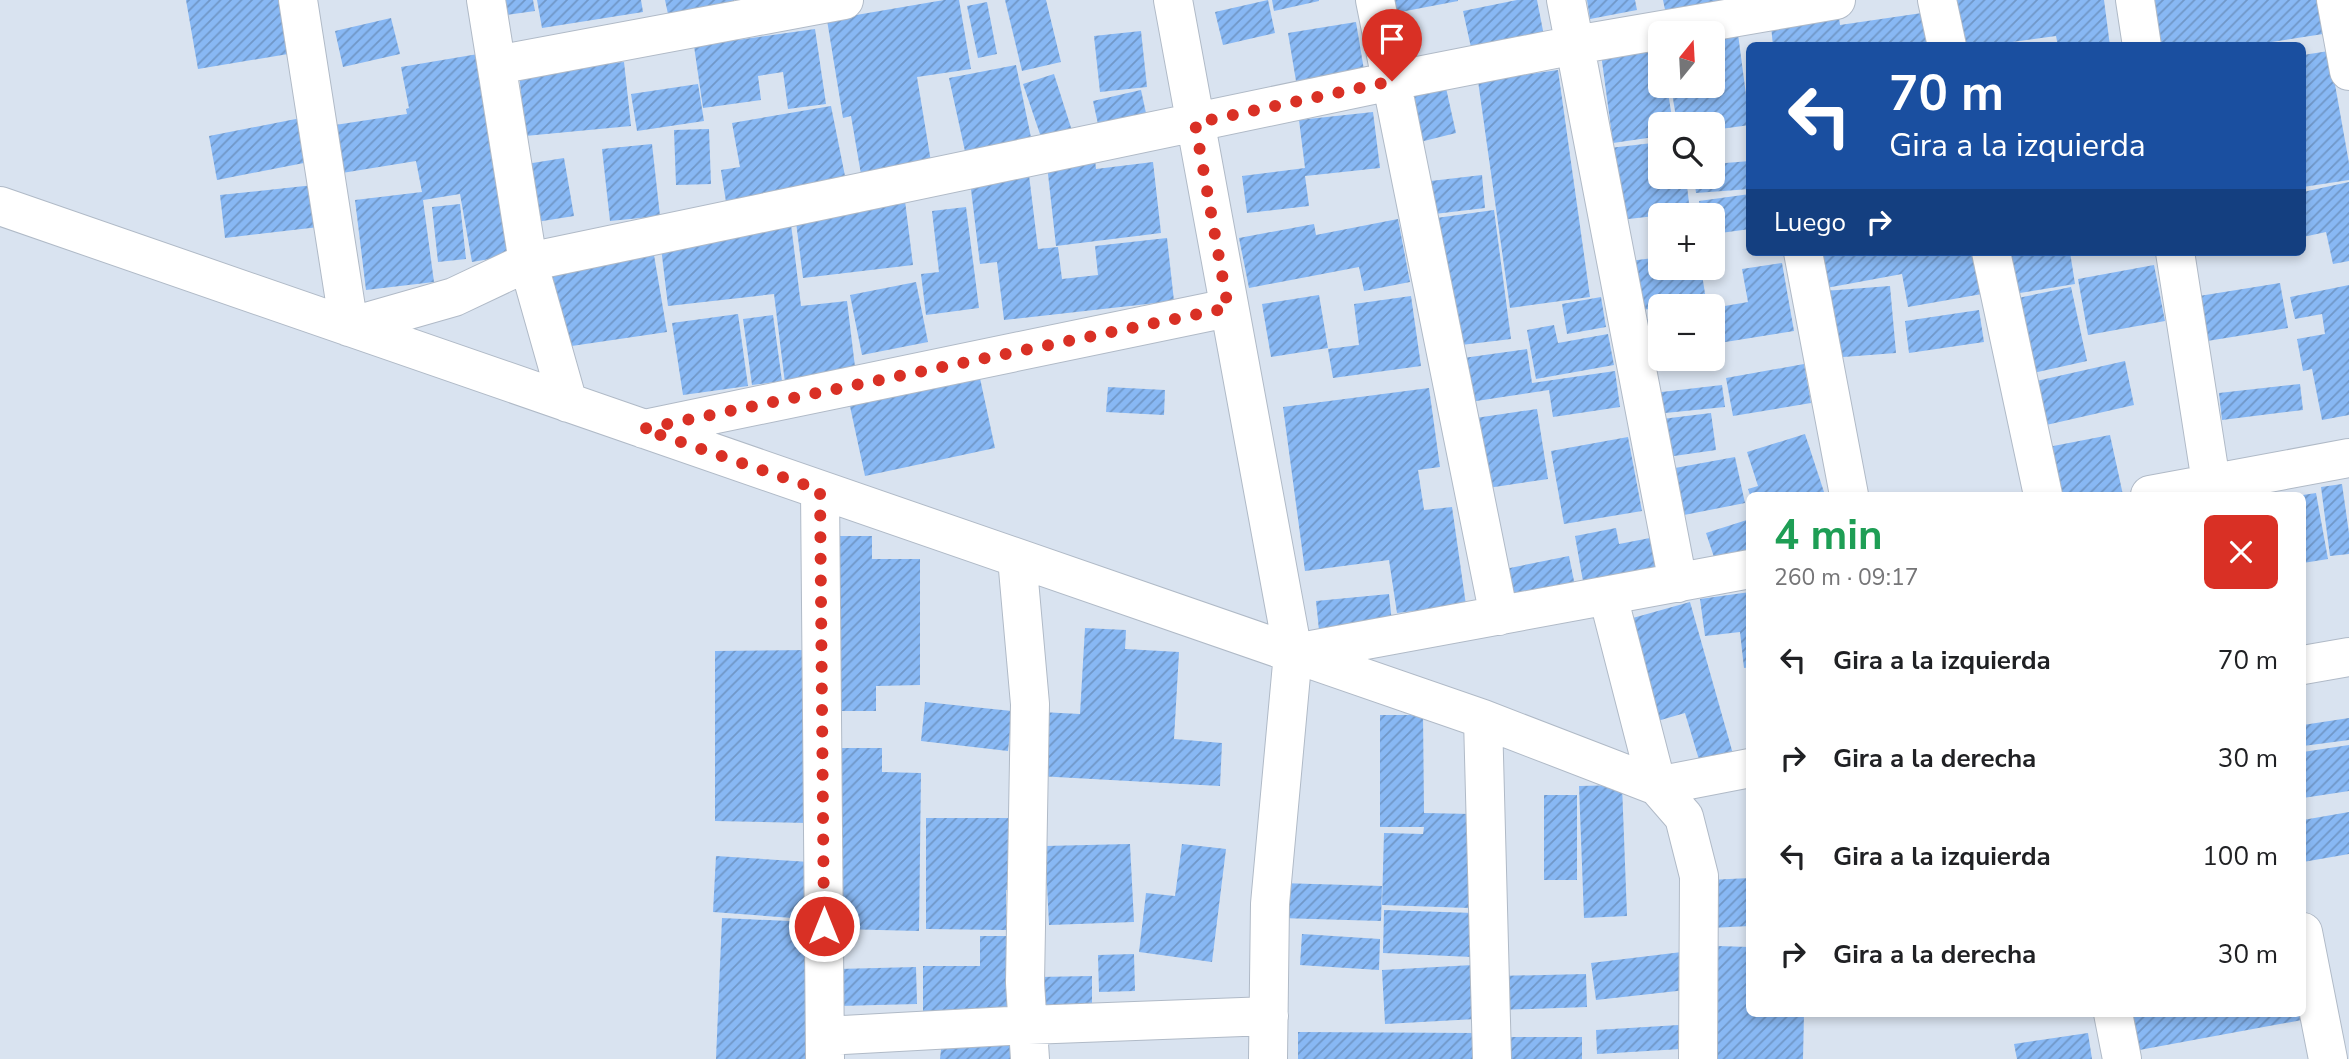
<!DOCTYPE html>
<html lang="es">
<head>
<meta charset="utf-8">
<style>
  body { margin:0; font-family:"Nunito Sans",sans-serif; background:#f2f2f2; color:#202124; height:100vh; display:flex; flex-direction:column; font-size:26px; white-space:nowrap }
  * { box-sizing:border-box; margin:0 }
  p { font-size:23px; color:#757577 }
  .icon { flex:none; width:38px; height:38px; fill:none; stroke:currentColor; stroke-width:2; stroke-linecap:round; stroke-linejoin:round }
  .map { position:relative; flex:1; overflow:hidden }
  .details { position:absolute; left:1746px; top:492px; width:560px; height:525px; display:flex; flex-direction:column; background:#fff; border-radius:10px; box-shadow:0 4px 10px #0003 }
  .details>* { flex:none }
  .guide { position:absolute; left:1746px; top:42px; width:560px; height:214px; border-radius:10px; box-shadow:0 4px 10px #0003; background:#1a4fa0; color:#fff; overflow:hidden }
  .needle { width:46px; rotate:18deg }
  .buttons { position:absolute; left:1648px; top:21px; display:grid; gap:14px }
  .buttons a { display:grid; place-items:center; width:77px; height:77px; border-radius:10px; background:#fff; box-shadow:0 4px 10px #0003; font-size:35px }
  .pin { position:absolute; display:grid; place-items:center; width:60px; height:60px; color:#fff; margin:-72px -30px; border-radius:50% 50% 50% 0; rotate:-45deg; box-shadow:0 0 7px #0007 }
  .pin .icon { rotate:45deg }
  .me { position:absolute; width:77px; margin:-38px; rotate:0deg; stroke-linejoin:round; filter:drop-shadow(0 0 5px #0008) }
  .turn { display:flex; align-items:center; gap:24px; height:147px; padding:0 28px; font-size:32px }
  .turn .icon { width:91px; height:91px; stroke-width:2.5 }
  .turn b { display:block; font-size:49px; line-height:60px }
  .then { display:flex; align-items:center; height:66px; padding:0 28px; background:#0003; gap:14px; font-size:26px }
  .round { display:grid; place-items:center; flex:none; width:74px; height:74px; border-radius:10px; background:#f2f2f2 }
  .overview { display:flex; align-items:center; justify-content:space-between; height:119px; padding:0 28px }
  h1 { font-size:42px; font-weight:700; line-height:52px; color:#1e9e55 }
  ul { padding:0; list-style:none }
  li { display:flex; align-items:center; gap:21px; height:98px; padding:0 28px }
  li div { flex:1 }
  li b { display:block; font-size:26px }
  li em { font-style:normal }
  .map>svg:first-child { display:block }
  .building { fill:url(#building-hatch) }
  .lines { fill:none; stroke-linecap:round; stroke-linejoin:round }
  .street-casing { stroke:#b0bac7; stroke-width:40 }
  .street { stroke:#fff; stroke-width:38 }
  .route { stroke:#d93025; stroke-width:12; stroke-dasharray:0 21.6 }
</style>
</head>
<body>
<div class="map">
<svg width="2349" height="1059" viewBox="0 0 2349 1059">
  <defs>
    <pattern id="building-hatch" width="6" height="6" patternUnits="userSpaceOnUse" patternTransform="scale(1.75)"><rect width="6" height="6" fill="#88b8f4"/><path d="M-1 1l2-2M0 6l6-6M5 7l2-2" fill="none" stroke="#7097c7"/></pattern>
  </defs>
  <rect width="100%" height="100%" fill="#d9e3f0"/>
  <!-- building -->
  <path class="building" d="M186,0h99l9,53 -96,16z
    M490,0h43l2,11 -43,6z
    M537,0h104l2,12 -101,16z
    M665,0h69v1l-66,13z
    M944,0h15l12,69 -54,8 15,91 -70,12 -11,-64 -8,2 -16,-98z
    M1005,0h41l15,62 -39,9z
    M1268,0l7,33 -52,12 -8,-33z
    M1272,0h47v1l-45,10z
    M1387,0h71v1l-68,13z
    M1517,0h20l9,46 -72,15 -11,-50z
    M1587,0h48l2,10 -47,9z
    M1663,0h69l-65,19z
    M1950,0h154l6,46h-52l-2,-10 -73,10h-26z
    M2138,0h180l5,34 -78,12h-100z
    M987,2l10,52 -19,4 -11,-52z
    M1922,13l5,33h-154l-2,-20 68,-9 1,8z
    M391,18l9,36 -57,13 -8,-36z
    M1356,22l8,48 -68,11 -8,-48z
    M815,29l11,75 -38,5 -5,-37 -25,4 3,24 -58,8 -9,-62z
    M1141,31l6,56 -47,5 -6,-56z
    M1738,34l12,91 -37,5v-6h-36l-6,-38h42v-48z
    M1661,46v40h6l6,38h-12v12l-48,7 -12,-89z
    M2329,51l20,112v17l-46,7v-132z
    M478,54l35,201 -41,7 -12,-68 -37,6 11,82 -68,8 -11,-90 67,-8 -6,-31 -74,12 -7,-48 72,-11 -1,-5 3,-1 -8,-41z
    M624,62l7,64 -106,10 -6,-64z
    M1016,65l18,87 -66,13 -19,-87z
    M1558,70l32,227 -80,11 -32,-227z
    M1054,74l19,60 -30,9 -20,-59z
    M698,84l6,37 -67,10 -6,-37z
    M1446,88l10,45 -36,9 -11,-46z
    M1141,90l8,37 -48,11 -8,-37z
    M831,106l15,75 -120,21 -5,-32 19,-3 -8,-44z
    M1373,112l7,56 -75,8 4,30 -62,7 -5,-37 63,-8 -6,-48z
    M301,118l8,44 -92,18 -8,-44z
    M709,129l2,55 -35,1 -2,-55z
    M1661,142v35h25l4,35 -79,9 -10,-72z
    M652,144l8,72 -50,5 -8,-72z
    M564,158l10,58 -44,7 -10,-58z
    M1095,159l1,10 57,-7 8,71 -105,13 -9,-81z
    M1750,161v28l-54,4 -2,-16h19v-13z
    M1029,175l9,74 20,-2 4,32 36,-4 -3,-29 72,-8 7,63 -170,19 -7,-58 -17,2 -10,-83z
    M1482,175l3,33 -59,7 -4,-33z
    M2349,182v79l-16,3 -7,-32 -23,5v-45z
    M314,185l5,42 -94,11 -5,-43z
    M1750,194v35l-37,5v-19h-12l-2,-14z
    M905,201l8,64 -110,13 -8,-64z
    M460,204l6,55 -28,3 -6,-55z
    M966,207l13,101 -53,7 -5,-41 18,-2 -7,-61z
    M1494,210l17,129 -58,7 -24,-127z
    M1398,219l12,63 -46,9 -5,-24 -110,21 -10,-50 75,-14 2,11z
    M791,224l10,82 46,-5 9,74 -71,8 -11,-89 -106,12 -8,-67z
    M1820,252h155l7,42 -74,13 -6,-33 -76,14z
    M2000,252h70l5,32 -68,11z
    M654,255l13,77 -109,16 -12,-76z
    M1661,257v11h40l5,32 -76,12 -8,-50z
    M1782,263l12,68 -81,13v-36l35,-6 -6,-33z
    M2154,265l11,56 -77,14 -10,-56z
    M916,282l12,60 -66,13 -12,-60z
    M2280,283l8,45 -87,14 -8,-45z
    M2349,285v130l-27,5 -10,-51 -9,2 -6,-32 28,-5 -3,-20 -27,5 -5,-22z
    M1890,286l6,67 -66,5 -6,-67z
    M2071,287l16,74 -63,14 -16,-75z
    M1319,295l9,53 -57,9 -9,-53z
    M1411,296l10,70 -88,12 -5,-29 31,-4 -5,-41z
    M1601,297l5,30 -39,7 -5,-30z
    M1979,310l5,32 -75,11 -4,-32z
    M738,314l10,72 -65,9 -11,-72z
    M773,315l9,66 -30,4 -9,-66z
    M1661,317v36l-14,2 -5,-35z
    M1554,325l4,18 50,-9 6,31 -78,14 -9,-49z
    M1527,349l5,34 83,-12 5,36 -67,10 -4,-27 -86,13 -7,-44z
    M2125,361l9,44 -101,23 -10,-44z
    M1804,364l7,39 -78,13 -7,-38z
    M978,369l17,79 -130,28 -17,-79z
    M2300,384l3,26 -81,10 -3,-27z
    M1722,385l3,22 -70,7 -2,-21z
    M1108,387l57,3 -1,25 -58,-3z
    M1429,388l11,79 -22,3 6,40 28,-3 14,98 -69,8 -8,-53 -84,11 -22,-164z
    M1537,409l11,70 -67,10 -12,-70z
    M1711,413l5,37 -49,7 -5,-38z
    M1805,434l20,61h-75l-2,-6 10,-3 -11,-34z
    M2110,435l13,60h-70l-10,-47z
    M1628,437l14,74 -78,13 -13,-73z
    M1735,457l10,46 -61,12 -9,-47z
    M2342,484l7,49v21l-19,2 -9,-69z
    M2316,493l12,66 -25,4v-68z
    M1750,519v46l-30,10 -14,-42z
    M1616,528l3,16 31,-6 7,35 -73,14 -9,-51z
    M835,536h37v23h48v126l-44,1v25h-40z
    M1569,556l8,40 -73,15 -9,-40z
    M1750,592v75l-6,1 -4,-36 -35,4 -5,-37z
    M1389,594l4,38 -73,8 -4,-39z
    M1690,602l43,152 -33,9 -15,-50 -38,11 -25,-103z
    M1085,628l41,2 -1,19 54,3 -5,87 48,4 -2,43 -182,-10 3,-64 39,2z
    M812,650l-4,173 -93,-2v-170z
    M925,702l87,9 -4,40 -87,-10z
    M1380,715h43l1,98 48,1 -2,94 -88,-3 2,-72 39,1 1,-7h-44z
    M2349,718v22l-46,6v-21z
    M2349,745v46l-46,7v-46z
    M836,748h46v24l39,1 -2,158 -79,-2z
    M1622,785l5,131 -43,2 -5,-132z
    M1544,795h33v85h-33z
    M2349,812v42l-46,8v-42z
    M926,818h87v72h-7v40l-80,-1z
    M1130,844l4,78 -85,3 -4,-79z
    M1182,844l44,5 -14,113 -73,-10 7,-59 29,3z
    M716,856l94,6 -4,57 -93,-7z
    M1750,878v48l-39,2 -2,-48z
    M1280,883l102,3 -1,35 -101,-3z
    M1384,910l90,3 -2,44 -89,-4z
    M722,918l89,4 -5,137h-90z
    M1302,934l78,5 -1,31 -79,-5z
    M980,936h35v83h-92v-53h57z
    M1717,946l33,1v66h54l-1,46h-89z
    M1682,952l4,38 -90,10 -5,-37z
    M1134,954l1,37 -36,1 -1,-37z
    M1473,965l3,54 -91,5 -3,-54z
    M916,967l1,37 -78,2 -1,-37z
    M1586,974l1,33 -88,3 -1,-34z
    M1092,976v43l-54,1v-43z
    M2126,1013h175l1,7 -168,31z
    M1679,1025l2,24 -84,5 -1,-24z
    M1298,1032l177,1v26h-177z
    M2088,1033l4,26h-75l-3,-15z
    M1502,1037h80v22h-79z
    M942,1040l75,5 -1,14h-76z"/>
  <g class="lines">
    <defs>
      <path id="street" d="M298,0l51,327 105,-30 74,-35 864,-181 183,-36 261,-45
        M486,0l42,262 40,141
        M1173,0l120,653 -23,251 -2,155
        M1375,0l124,616
        M1566,0l112,583
        M1937,0l10,46
        M2135,0l7,46
        M2336,0l13,71
        M497,65l347,-65
        M0,206l1483,513 174,67 27,31 15,59 -1,183
        M1803,252l46,243
        M1991,252l52,243
        M2175,252l38,243
        M644,429l584,-121
        M820,490l5,569
        M2150,495l199,-37
        M1017,558l13,146 -5,279 5,76
        M1608,596l49,190 93,-18
        M1295,653l455,-84
        M2303,665l46,-8
        M1483,719l9,340
        M2303,932l25,127
        M2113,1013l9,46
        M825,1036l203,-11 241,-9"/>
    </defs>
    <!-- street casing -->
    <use href="#street" class="street-casing"/>
    <!-- street -->
    <use href="#street" class="street"/>
  </g>
  <g class="lines">
    <!-- route -->
    <path class="route" d="M824,926l-4,-436 -177,-61 585,-121 -33,-185 197,-42"/>
  </g>
</svg>
<div class="buttons">
<a><svg class="needle" viewBox="-14 -14 28 28"><path d="M0-13l5 13h-10z" fill="#e53935"/><path d="M0 13l5-13h-10z" fill="#757577"/></svg></a>
<a><svg class="icon" aria-label="search" viewBox="0 0 24 24"><circle cx="10" cy="10" r="6"/><path d="M15 15l6 6"/></svg></a>
<a>+</a>
<a>−</a>
</div>
<div class="pin" style="left:1392px;top:81px;background:#d93025"><svg class="icon" aria-label="arrive" viewBox="0 0 24 24"><path d="M6 21V4h12l-3 4 3 4H6"/></svg></div>
<svg class="me" style="left:824px;top:926px" viewBox="-20 -20 40 40"><circle r="17" fill="#d93025" stroke="#fff" stroke-width="3"/><path d="M0-11L8 9 0 5-8 9z" fill="#fff"/></svg>
<div class="guide">
<div class="turn"><svg class="icon" aria-label="left" viewBox="0 0 24 24"><path d="M17 20v-9H6M10 6l-5 5 5 5"/></svg><div><b>70 m</b>Gira a la izquierda</div></div>
<div class="then">Luego<svg class="icon" aria-label="right" viewBox="0 0 24 24"><path d="M7 20v-9h11M14 6l5 5-5 5"/></svg></div>
</div>
<section class="details">
<div class="overview"><div><h1>4 min</h1><p>260 m · 09:17</p></div><a class="round" style="background:#d93025;color:#fff"><svg class="icon" aria-label="close" viewBox="0 0 24 24"><path d="M6 6l12 12M18 6L6 18"/></svg></a></div>
<ul>
<li><svg class="icon" aria-label="left" viewBox="0 0 24 24"><path d="M17 20v-9H6M10 6l-5 5 5 5"/></svg><div><b>Gira a la izquierda</b></div><em>70 m</em></li>
<li><svg class="icon" aria-label="right" viewBox="0 0 24 24"><path d="M7 20v-9h11M14 6l5 5-5 5"/></svg><div><b>Gira a la derecha</b></div><em>30 m</em></li>
<li><svg class="icon" aria-label="left" viewBox="0 0 24 24"><path d="M17 20v-9H6M10 6l-5 5 5 5"/></svg><div><b>Gira a la izquierda</b></div><em>100 m</em></li>
<li><svg class="icon" aria-label="right" viewBox="0 0 24 24"><path d="M7 20v-9h11M14 6l5 5-5 5"/></svg><div><b>Gira a la derecha</b></div><em>30 m</em></li>
</ul>
</section>
</div>
</body>
</html>
